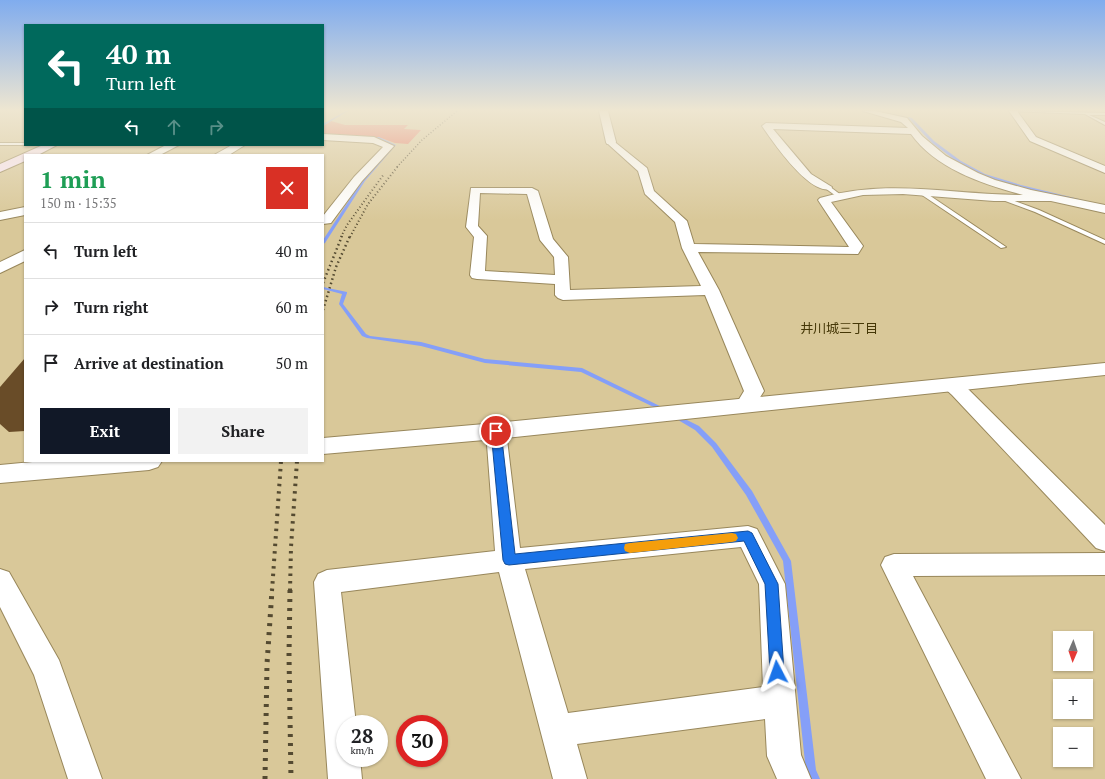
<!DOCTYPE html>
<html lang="en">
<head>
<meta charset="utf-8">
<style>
  body { margin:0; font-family:"PT Serif","Noto Sans JP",serif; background:#f2f2f2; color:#202124; height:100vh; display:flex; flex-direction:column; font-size:15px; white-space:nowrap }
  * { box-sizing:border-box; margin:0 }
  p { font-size:13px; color:#757577 }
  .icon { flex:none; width:22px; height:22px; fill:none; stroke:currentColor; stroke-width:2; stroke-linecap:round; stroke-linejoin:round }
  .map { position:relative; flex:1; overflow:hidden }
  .sheet { position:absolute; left:24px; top:154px; width:300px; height:308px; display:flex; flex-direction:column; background:#fff; border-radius:0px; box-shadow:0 1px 3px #0004 }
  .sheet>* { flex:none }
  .top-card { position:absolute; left:24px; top:24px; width:300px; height:122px; border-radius:0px; box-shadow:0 1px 3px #0004; background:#00695c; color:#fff; overflow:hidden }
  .needle { width:26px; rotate:182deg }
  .buttons { position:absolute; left:1053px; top:631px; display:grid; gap:8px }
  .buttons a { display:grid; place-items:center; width:40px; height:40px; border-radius:0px; background:#fff; box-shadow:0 1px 3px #0004; font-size:20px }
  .speed { position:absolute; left:336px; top:715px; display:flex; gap:8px; font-size:20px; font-weight:700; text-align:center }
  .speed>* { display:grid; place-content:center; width:52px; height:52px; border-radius:50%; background:#fff; box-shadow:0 1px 3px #0004; line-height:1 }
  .speed small { font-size:10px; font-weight:400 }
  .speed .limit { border:6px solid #d22; background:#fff; color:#111 }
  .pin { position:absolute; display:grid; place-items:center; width:34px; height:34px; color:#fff; margin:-17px; border:2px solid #fff; border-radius:50%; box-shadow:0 1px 4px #0007 }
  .me { position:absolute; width:44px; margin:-22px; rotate:356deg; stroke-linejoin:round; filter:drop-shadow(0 0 3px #0008) }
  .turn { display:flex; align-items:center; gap:14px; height:84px; padding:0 16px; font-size:18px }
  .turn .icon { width:52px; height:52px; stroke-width:2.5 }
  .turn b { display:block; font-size:28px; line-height:34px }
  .lanes { display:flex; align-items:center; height:38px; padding:0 16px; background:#0003; justify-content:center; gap:20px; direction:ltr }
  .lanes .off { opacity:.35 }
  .round { display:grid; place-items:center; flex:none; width:42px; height:42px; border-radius:0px; background:#f2f2f2 }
  .head { display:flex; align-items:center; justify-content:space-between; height:68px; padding:0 16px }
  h1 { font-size:24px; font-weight:800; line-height:30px; color:#1e9e55 }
  .button { display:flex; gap:8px; margin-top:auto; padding:8px 16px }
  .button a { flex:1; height:46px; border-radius:0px; background:#111827; color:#fff; font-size:16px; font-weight:800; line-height:46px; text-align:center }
  .button a+a { background:#f2f2f2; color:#202124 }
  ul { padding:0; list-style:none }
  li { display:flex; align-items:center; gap:12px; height:56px; padding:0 16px; border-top:1px solid #e0e0e0 }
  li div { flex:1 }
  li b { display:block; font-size:15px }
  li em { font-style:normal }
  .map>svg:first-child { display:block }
  .green { fill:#ea7462 }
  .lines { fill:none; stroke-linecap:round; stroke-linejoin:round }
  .stream { fill:#859ff8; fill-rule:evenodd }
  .building { fill:#694c28 }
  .service-casing { stroke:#98875b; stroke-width:2 }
  .minor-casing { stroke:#98875b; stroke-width:2 }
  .tertiary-casing { stroke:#98875b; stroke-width:2 }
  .secondary-casing { stroke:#98875b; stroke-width:2 }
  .service { fill:#fff; fill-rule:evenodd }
  .minor { fill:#fff; fill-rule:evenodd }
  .tertiary { fill:#fff; fill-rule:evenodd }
  .secondary { fill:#fce8fa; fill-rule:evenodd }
  .rail-far4 { stroke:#544a31; stroke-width:1.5; stroke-dasharray:1 2; stroke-linecap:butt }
  .rail-far3 { stroke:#544a31; stroke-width:2; stroke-dasharray:1 2.5; stroke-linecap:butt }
  .rail-far2 { stroke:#544a31; stroke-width:2.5; stroke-dasharray:1.5 3; stroke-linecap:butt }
  .rail-far1 { stroke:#544a31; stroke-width:4; stroke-dasharray:2.5 5; stroke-linecap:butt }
  .rail { stroke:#544a31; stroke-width:5; stroke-dasharray:3 6; stroke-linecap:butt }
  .route { fill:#1a73e8; stroke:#114b97 }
  .slow { fill:#f59e0b }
  .labels { text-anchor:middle; stroke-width:4; stroke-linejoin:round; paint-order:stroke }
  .neighbourhood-label { font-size:13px; fill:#453707; stroke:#d9c899 }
</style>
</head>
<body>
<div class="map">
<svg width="1105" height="779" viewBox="0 0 1105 779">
  <rect width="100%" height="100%" fill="#d9c899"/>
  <!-- green -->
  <path class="green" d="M331,121l14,4h63l-4,4 17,1 -13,14 -13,-1 -14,-5 -58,-4v-8z"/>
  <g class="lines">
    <!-- stream -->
    <path class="stream" d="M346,111h2l-25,15v-2z
      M876,111h3l33,7 22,23 27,20 24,13 36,11 62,15 -2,1 -62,-14 -36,-11 -24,-13 -27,-20 -22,-23z
      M369,137h10l17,8 -31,36 -40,62 -2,1v-4l40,-61 30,-34 -15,-6h-10z
      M323,287l24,5v1l-4,11 23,30 4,2 51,6 64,17 97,9 86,42 1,1 -1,1h-4l-83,-40 -96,-9 -64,-17 -54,-8 -5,-2 -23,-32 3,-10 -19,-5z
      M675,414l24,12 17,17 36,48 39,70 25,209 4,9h-11l-3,-8 -23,-210 -37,-66 -34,-48 -17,-17 -22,-13 -1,-1z"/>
  </g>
  <!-- building -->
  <path class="building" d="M25,358v73l-16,1 -9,-8v-37z"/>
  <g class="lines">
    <defs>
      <path id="service" d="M1012,111l93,2v2h-16l16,7v3l-20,-11z
        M0,143h25l1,2h-26z
        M825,186h4l12,9 -5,1 -11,-8z
        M919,191h4l83,56 -5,1 -82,-55z
        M1000,197h4l35,13 66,30v4l-70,-32 -35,-13z"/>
      <path id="minor" d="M863,111h12l32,7 15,18 24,20 32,17 17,7 36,10 74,15v8l-54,-12h-57l-91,-7 -40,1 -32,7 32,44 -5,8 -160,-2 21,38 45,101 -12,19 -7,2 -7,-2 -3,-4 9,-15 -39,-96 -142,5 -5,-2 -3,-3v-11l-78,-5 -5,-1 -2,-3 4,-38 -8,-10 5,-39h61l6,3 15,48 15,18 2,33 131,-4 -19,-38 -7,-26 -30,-28 -7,-23 -30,-27 -2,-2 5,-3 36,29 7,23 33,30 7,23 155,3 -31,-47 2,-2c69,-20 133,-3 203,-3 -40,-11 -87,-26 -112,-61l-138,-5 38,45 21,13 -1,2c-22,6 -58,-47 -69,-63l4,-3 142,5 -7,-6zM480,193l47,1 13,46 14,17 1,18 -70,-4 2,-35 -9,-10z
        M1009,111h8l19,26 69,29v7l-75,-32z
        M323,134l51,3 20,9 -32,35 -31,42 -8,1v-8l31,-39 29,-30 -10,-4 -50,-3z
        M166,145h13l-19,10h-13z
        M25,207v8l-25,5v-8z
        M950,379l16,8 139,138v26l-9,-3 -144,-153 -11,-10 2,-4z
        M496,424l7,2 3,5 14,117 228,-22 9,3 28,55 16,171 10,24h-34l-10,-23 -2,-37 -188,25 10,35h-34l-54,-207 -158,20 15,132h-11v34h15l2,21h-34l-14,-197 4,-8 9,-4 168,-19 -9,-120 3,-5zM741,547l18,37 4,103 -195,26 -43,-144z
        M1105,553v22l-192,1 108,203h-35l-105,-214 4,-8 9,-3z
        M0,569l9,3 50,88 43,119h-34l-34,-104 -34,-68z"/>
      <path id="tertiary" d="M599,111h9l8,31 -1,2h-8l-1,-2z
        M232,145h13l-16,10h-15z
        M25,250v11l-25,12v-11z
        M1105,363v12l-609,64 -173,15v-16l173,-15z
        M43,461h119l-4,6 -9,3 -149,13v-18z"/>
      <path id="secondary" d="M43,145h14l-19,10h-13v6l-25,11v-8z"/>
    </defs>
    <!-- service casing -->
    <use href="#service" class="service-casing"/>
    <!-- minor casing -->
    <use href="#minor" class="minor-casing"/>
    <!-- tertiary casing -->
    <use href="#tertiary" class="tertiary-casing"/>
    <!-- secondary casing -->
    <use href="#secondary" class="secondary-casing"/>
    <!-- service -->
    <use href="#service" class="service"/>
    <!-- minor -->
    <use href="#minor" class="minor"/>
    <!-- tertiary -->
    <use href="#tertiary" class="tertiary"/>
    <!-- secondary -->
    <use href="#secondary" class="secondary"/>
    <!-- rail-far4 -->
    <path class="rail-far4" d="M397,167l25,-27 35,-29"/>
    <!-- rail-far3 -->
    <path class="rail-far3" d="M341,237l6,-12 37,-51
      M350,237l18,-33 30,-38"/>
    <!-- rail-far2 -->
    <path class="rail-far2" d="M323,283l19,-47
      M323,310l13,-43 14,-31"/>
    <!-- rail-far1 -->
    <path class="rail-far1" d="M272,591l9,-130
      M290,591l1,-44 6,-86"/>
    <!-- rail -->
    <path class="rail" d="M290,590l-1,65 2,124
      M265,779l2,-115 5,-74"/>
  </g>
  <!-- sky -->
  <linearGradient id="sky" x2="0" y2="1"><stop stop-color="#80acee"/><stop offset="0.5" stop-color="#eee6d1"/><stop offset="1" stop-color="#eee6d1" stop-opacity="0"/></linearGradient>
  <rect width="1105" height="220" fill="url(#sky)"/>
  <!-- route -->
  <path class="route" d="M496,428l5,3 14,123 233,-23 4,2 26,51 6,88 -2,5 -5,2 -5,-2 -2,-5 -5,-88 -21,-43 -235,24 -4,-1 -2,-4 -12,-129z"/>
  <!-- slow -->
  <path class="slow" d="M732,533l4,1 2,4 -2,3 -4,1 -102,11 -5,-2 -1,-3 1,-4 5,-1z"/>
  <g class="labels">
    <!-- neighbourhood labels -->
    <g class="neighbourhood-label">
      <text x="839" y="333">井川城三丁目</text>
    </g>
  </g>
</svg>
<div class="buttons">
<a><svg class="needle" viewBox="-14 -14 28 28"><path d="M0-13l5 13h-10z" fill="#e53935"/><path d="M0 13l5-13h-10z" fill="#757577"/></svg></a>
<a>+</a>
<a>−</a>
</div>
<div class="speed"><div>28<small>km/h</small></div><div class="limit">30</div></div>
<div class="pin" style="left:496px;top:431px;background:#d93025"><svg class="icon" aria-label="arrive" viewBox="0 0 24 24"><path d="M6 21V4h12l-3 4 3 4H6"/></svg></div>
<svg class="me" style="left:777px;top:672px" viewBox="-20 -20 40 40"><path d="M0-17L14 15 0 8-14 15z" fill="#1a73e8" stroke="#fff" stroke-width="4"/></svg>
<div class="top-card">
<div class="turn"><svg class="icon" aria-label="left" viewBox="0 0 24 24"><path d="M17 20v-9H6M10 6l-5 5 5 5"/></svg><div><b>40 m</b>Turn left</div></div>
<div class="lanes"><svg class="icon" aria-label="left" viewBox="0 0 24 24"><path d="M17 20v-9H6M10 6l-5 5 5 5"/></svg><svg class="icon off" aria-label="ahead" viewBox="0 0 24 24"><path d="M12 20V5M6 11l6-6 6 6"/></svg><svg class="icon off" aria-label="right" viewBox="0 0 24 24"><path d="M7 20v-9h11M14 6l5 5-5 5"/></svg></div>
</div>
<section class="sheet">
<div class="head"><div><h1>1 min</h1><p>150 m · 15:35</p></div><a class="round" style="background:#d93025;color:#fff"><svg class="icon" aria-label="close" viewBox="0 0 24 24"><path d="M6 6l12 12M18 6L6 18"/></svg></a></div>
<ul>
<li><svg class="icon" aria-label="left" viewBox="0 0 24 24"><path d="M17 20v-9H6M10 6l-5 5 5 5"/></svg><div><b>Turn left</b></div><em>40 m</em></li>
<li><svg class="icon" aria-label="right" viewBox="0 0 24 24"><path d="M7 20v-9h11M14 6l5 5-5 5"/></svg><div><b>Turn right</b></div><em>60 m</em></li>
<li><svg class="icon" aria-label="arrive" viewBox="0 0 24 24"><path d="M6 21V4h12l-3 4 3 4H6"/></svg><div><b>Arrive at destination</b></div><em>50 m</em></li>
</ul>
<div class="button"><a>Exit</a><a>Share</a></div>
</section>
</div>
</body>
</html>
